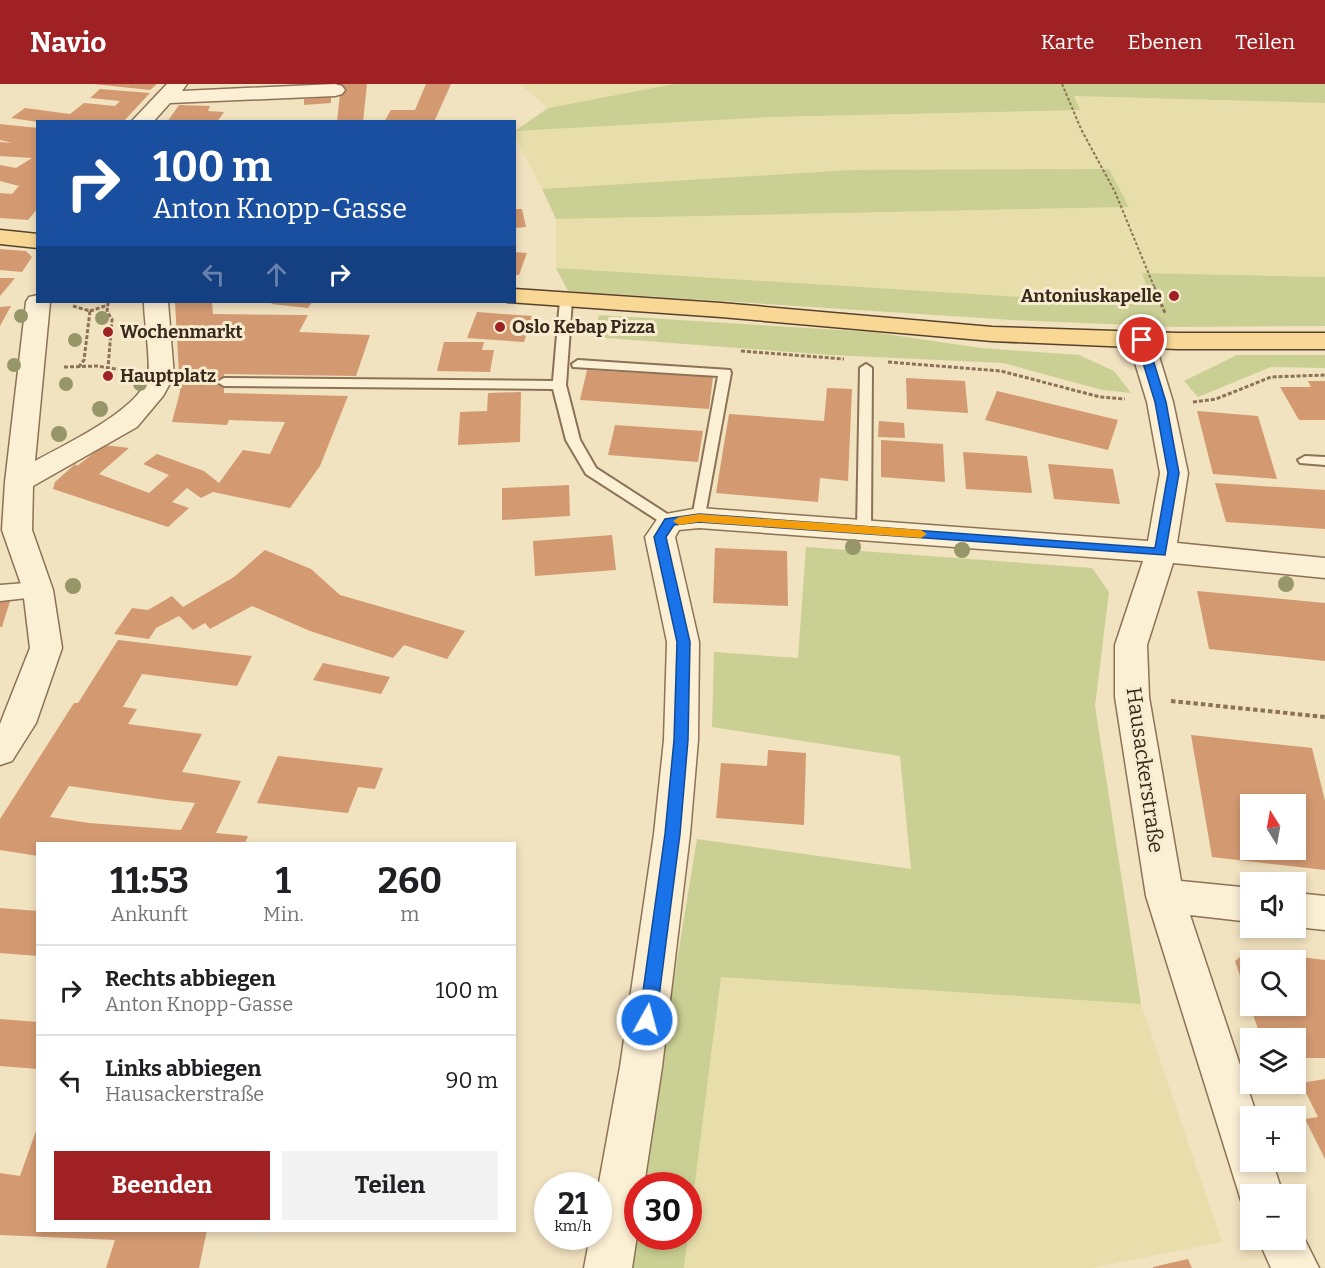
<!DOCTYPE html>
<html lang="de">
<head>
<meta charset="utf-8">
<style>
  body { margin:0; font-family:Bitter,serif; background:#f2f2f2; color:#202124; height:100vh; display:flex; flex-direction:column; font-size:22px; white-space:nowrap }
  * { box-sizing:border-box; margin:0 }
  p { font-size:20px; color:#757577 }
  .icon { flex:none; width:33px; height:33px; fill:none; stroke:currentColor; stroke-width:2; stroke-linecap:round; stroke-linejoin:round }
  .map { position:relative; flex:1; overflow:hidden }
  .sheet { position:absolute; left:36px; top:758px; width:480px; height:390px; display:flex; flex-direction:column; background:#fff; border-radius:0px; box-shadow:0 3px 9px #0003 }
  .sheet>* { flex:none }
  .banner { position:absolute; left:36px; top:36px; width:480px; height:183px; border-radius:0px; box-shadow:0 3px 9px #0003; background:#1a4fa0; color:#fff; overflow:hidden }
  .needle { width:39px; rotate:349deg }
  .buttons { position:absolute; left:1240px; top:710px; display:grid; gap:12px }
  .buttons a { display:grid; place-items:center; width:66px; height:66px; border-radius:0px; background:#fff; box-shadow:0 3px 9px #0003; font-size:30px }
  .speed { position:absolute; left:534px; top:1088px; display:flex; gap:12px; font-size:30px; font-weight:700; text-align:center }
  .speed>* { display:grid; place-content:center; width:78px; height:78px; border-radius:50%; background:#fff; box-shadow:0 3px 9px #0003; line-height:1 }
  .speed small { font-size:15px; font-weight:400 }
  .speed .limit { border:9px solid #d22; background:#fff; color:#111 }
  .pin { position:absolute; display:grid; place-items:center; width:51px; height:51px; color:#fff; margin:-26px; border:3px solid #fff; border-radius:50%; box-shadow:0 2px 6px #0007 }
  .me { position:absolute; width:66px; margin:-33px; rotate:7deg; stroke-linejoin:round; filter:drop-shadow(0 0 4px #0008) }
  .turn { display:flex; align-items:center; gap:21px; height:126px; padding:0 18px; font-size:27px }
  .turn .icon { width:78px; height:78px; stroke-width:2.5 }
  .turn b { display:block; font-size:42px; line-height:51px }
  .lanes { display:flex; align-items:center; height:57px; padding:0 18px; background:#0003; justify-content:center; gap:30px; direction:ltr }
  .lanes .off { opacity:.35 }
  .eta { display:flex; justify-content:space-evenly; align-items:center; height:102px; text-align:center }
  .eta b { font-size:36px; font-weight:700; line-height:42px }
  .action { display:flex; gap:12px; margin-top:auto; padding:12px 18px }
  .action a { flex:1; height:69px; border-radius:0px; background:#a02123; color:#fff; font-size:24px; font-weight:700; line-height:69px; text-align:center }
  .action a+a { background:#f2f2f2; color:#202124 }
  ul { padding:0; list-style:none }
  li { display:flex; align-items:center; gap:18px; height:90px; padding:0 18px; border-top:2px solid #e0e0e0 }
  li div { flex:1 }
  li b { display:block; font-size:22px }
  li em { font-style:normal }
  header { display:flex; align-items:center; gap:36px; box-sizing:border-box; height:84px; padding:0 30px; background:#a02123; color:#fff }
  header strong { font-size:28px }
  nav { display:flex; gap:33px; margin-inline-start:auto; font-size:21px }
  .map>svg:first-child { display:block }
  .farmland { fill:#e8deac }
  .green { fill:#cad093 }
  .building { fill:#d39a72; fill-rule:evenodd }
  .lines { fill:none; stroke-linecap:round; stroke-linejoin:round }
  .service-casing { stroke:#8c7256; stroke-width:4 }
  .pedestrian-casing { stroke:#8c7256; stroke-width:3 }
  .minor-casing { stroke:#8c7256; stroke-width:3 }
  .primary-casing { stroke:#59402b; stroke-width:3 }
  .path-far2 { stroke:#8c7256; stroke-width:2; stroke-dasharray:3 2; stroke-linecap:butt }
  .path-far1 { stroke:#8c7256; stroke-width:3; stroke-dasharray:4 2; stroke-linecap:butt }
  .path { stroke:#8c7256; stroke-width:4; stroke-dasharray:4.5 3; stroke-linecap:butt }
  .service { fill:#fbefd4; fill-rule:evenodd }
  .pedestrian { fill:#fbefd4; fill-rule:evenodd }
  .minor { fill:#fbefd4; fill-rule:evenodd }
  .primary { fill:#f8d894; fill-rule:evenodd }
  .tree { fill:#969669 }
  .route { fill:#1a73e8; stroke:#114b97; stroke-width:1.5 }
  .slow { fill:#f59e0b }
  .poi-dot { fill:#a02123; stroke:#f8ecd0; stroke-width:2 }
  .labels { text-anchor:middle; stroke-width:6; stroke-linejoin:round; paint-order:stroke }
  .far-poi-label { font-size:18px; font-weight:bold; fill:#3a2a1c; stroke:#f8ecd0; text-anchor:start }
  .street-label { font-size:21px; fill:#3a2a1c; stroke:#f8ecd0 }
</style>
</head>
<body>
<header>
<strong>Navio</strong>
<nav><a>Karte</a><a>Ebenen</a><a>Teilen</a></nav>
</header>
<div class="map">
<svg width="1325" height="1184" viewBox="0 0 1325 1184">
  <rect width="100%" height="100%" fill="#f1e2c0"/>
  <!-- farmland -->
  <path class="farmland" d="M674,0l-126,24 -27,-23 1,-1z
    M1073,12l252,7v174l-182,-4 11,32 -598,-37v-49l573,-12 -280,-37 -307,19 -27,-52 -1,-6 258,-14 308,-7z
    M721,893l420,27 81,238 -131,26h-407z"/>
  <!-- green -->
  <path class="green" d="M674,0h651v19l-251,-7 6,14 -308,7 -257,14 33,-23z
    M1109,85l20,38 -573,12 -14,-30 307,-19z
    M556,184l597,37 -11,-32 183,4v49l-147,1 -166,-7 -444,-29z
    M599,231l273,17 109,16 98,7 35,16 17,22 -29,-3 -99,-27 -173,-8 -237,-18z
    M1237,271h88v13l-54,-1 -73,30 -14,-16z
    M806,463l286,21 17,24 -14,114 46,298 -420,-27 -32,253 -1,-45h-48l57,-346 214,30 -11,-113 -188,-29 2,-75 84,6z
    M637,1117l1,35h50l-4,32h-57z"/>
  <!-- building -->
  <path class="building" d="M93,0h64l-7,6z
    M341,0h26l-4,38h-26z
    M426,0h25l-17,38h-50l7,-12h24z
    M100,5l50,4 -27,29h-85l-27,-4 14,-10 45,6 14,-11 31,3 5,-5 -30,-3z
    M331,13v6l-27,2v-6z
    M179,21l31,1 -2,5 16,1 -7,10h-50z
    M0,40l38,4v80l-10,12 -28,-2v-25l12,1 7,-8 -19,-5v-16l16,3 16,-10 -32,-2v-14l12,1 -12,-3z
    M514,125h8l4,18 -12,1z
    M0,165l26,2 6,6 -10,15 -22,-2z
    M514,168l13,1 -8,22h-5z
    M0,194h15l-15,18z
    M175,218h37l1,12 95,1 -9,17 71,3 -14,41 -132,-2v19l124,3 -28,70 -30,42 -77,-16 -12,6 -14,-10 -15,14 17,6 -21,19 -115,-38 2,-7 20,-18 2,2 27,-21 25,3 -30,26 50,19 20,-18 -26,-11 14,-10 47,17 15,12 24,-33 27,4 15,-32 -56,-2 -2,5 -55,-3 8,-30z
    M273,218h39l-4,6 -37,-4z
    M11,222l-11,20v-19z
    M477,228l55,4 -8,26 -57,-4z
    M444,258h40l-2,8h12l-4,22 -53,-1z
    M587,286l126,7 -4,32 -129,-9z
    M906,294l59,3 3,32 -61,-4z
    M1308,297h17v39h-26l-19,-33h31z
    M827,304l25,1 -4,92 -28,-3 -2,24 -102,-9 13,-79 95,7z
    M997,307l121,29 -10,30 -123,-30z
    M521,308l-1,50 -62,3 2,-33 27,-1 1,-18z
    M1197,327l61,5 19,63 -64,-5z
    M879,337l25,2 1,15 -27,-1z
    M615,341l88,6 -5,31 -90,-7z
    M881,356l62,4 2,38 -64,-5z
    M963,368l64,4 5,37 -66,-4z
    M1048,380l65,5 7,35 -66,-5z
    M1215,399l110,7v39l-99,-7z
    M569,401l1,31 -68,4v-32z
    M612,451l4,35 -81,6 -2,-35z
    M715,464l72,3 1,55 -75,-3z
    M265,466l46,19 29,26 125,36 -18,28 -43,-14 -11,13 -83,-27 -58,-25 -42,23 -5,-6 -12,7 -14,-14 -23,12 -7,11 -35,-5 18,-26 16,2 24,-14 11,11 51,-30z
    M1197,507l128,12v58l-116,-12z
    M11,514l-9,29h-2v-28z
    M118,556l134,16 -15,30 -95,-12 -19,33 14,2 -9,15 74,10 -20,38 59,9 -25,52 32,3 -3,7h-207v13l-38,-6v-31l74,-116h4zM69,702l97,14 29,3 -14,27 -92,-7 -39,-6z
    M323,579l67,14 -9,17 -68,-14z
    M1191,651l121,13 13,53v69l-113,-13zM1251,720h45v45h-45z
    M768,666l38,3 -2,72 -88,-7 5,-55 46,3z
    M278,672l105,12 -8,21 -17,-2 -10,26 -91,-10z
    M0,824l38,3v45l-38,-3z
    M1248,867l77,9v98h-29v-20h-35l-26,-77zM1251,876h45v45h-45z
    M0,935l38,3v47l-38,-3z
    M1325,995v80l-20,-40 13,-2 -17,-34z
    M37,1044l1,102h169l-8,38h-93l9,-28 -115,-5v-62l20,3z
    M1188,1175l4,9h-39v-1z"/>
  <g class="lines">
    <defs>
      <path id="service" d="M566,212l6,4 -6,85 14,55 16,28 79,51 2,3 -2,3h-10l-79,-51 -20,-34 -13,-51 -329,-3 -7,-4 7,-4 329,3 7,-81z
        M578,276l152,10 1,3 -27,148 -5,2 -7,-5 26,-142 -145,-9 -1,-3z
        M866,280l6,4 -1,162 -7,5 -7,-5 3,-162z
        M1305,372l20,1v8l-25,-2 -2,-3z"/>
      <path id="pedestrian" d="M38,498l8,2 3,6 -3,6 -46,5v-16z"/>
      <path id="minor" d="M167,0h20l-5,7 153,-7 7,2 3,4 -3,4 -7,2 -165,7 -17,19h-22z
        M38,211v7h12l-15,159c29,-16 106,-52 113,-85 3,-17 -4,-55 -4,-74h24l6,74 -11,20 -26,31 -104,59 -1,44 21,60 9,58 -26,75 -24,38 -12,4v-41l30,-76 -7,-58 -21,-60 3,-48 21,-180 3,-5z
        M1141,248l9,3 4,5 19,62 15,71 -11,70 148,15v20l-152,-15 -26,82 2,52 32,184 70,7v34l-61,-7 67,201h-6v45h21l11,33h-32v19l-7,-3 -98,-314 -31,-199v-52l28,-84 -444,-33 -20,2 -4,7 24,105 -1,98 -8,94 -28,233 -18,118h-6v44l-6,39h-48l6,-32h8v-48l22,-121 34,-233 10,-94 3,-98 -22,-105 15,-22 39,-7 449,33 12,-68 -13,-71 -19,-62 4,-5z
        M1296,809l29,3v34l-29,-3z
        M1296,1138l23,46h-48l-13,-29h38z"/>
      <path id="primary" d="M0,146l38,4v14l-38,-4z
        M514,205l207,14 271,24 185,6h148v16h-148l-185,-8 -271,-24 -214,-15h7z"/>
    </defs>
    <!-- service casing -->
    <use href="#service" class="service-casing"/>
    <!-- pedestrian casing -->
    <use href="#pedestrian" class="pedestrian-casing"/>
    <!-- minor casing -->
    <use href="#minor" class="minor-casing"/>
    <!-- primary casing -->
    <use href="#primary" class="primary-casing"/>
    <!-- path-far2 -->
    <path class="path-far2" d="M1062,0l19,45 34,63 40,97"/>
    <!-- path-far1 -->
    <path class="path-far1" d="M1154,203l11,26
      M108,218l-1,10 5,7 -4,49
      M73,222l17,5 -6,49 -6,8
      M90,227l18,-6
      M741,267l103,8
      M888,278l113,9 99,26 25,2
      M64,283l33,-1 31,5
      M1193,318l23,-3 55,-22 54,-2"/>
    <!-- path -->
    <path class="path" d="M1171,617l154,16"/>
    <!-- service -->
    <use href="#service" class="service"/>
    <!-- pedestrian -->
    <use href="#pedestrian" class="pedestrian"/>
    <!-- minor -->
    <use href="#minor" class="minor"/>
    <!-- primary -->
    <use href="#primary" class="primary"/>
  </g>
  <!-- trees -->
  <g class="tree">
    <circle cx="21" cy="232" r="7"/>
    <circle cx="102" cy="234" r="7"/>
    <circle cx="75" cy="256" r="7"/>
    <circle cx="14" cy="281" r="7"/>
    <circle cx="66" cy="300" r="7"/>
    <circle cx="140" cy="300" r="7"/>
    <circle cx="100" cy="325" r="8"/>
    <circle cx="59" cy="350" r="8"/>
    <circle cx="853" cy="463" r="8"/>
    <circle cx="962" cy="466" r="8"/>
    <circle cx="1286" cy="500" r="8"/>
    <circle cx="73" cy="502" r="8"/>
  </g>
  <!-- route -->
  <path class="route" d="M1142,253l5,3 19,62 13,71 -14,82 -466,-33 -25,3 -8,12 24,105 -2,98 -8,94 -24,186 -3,6 -6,2 -6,-2 -2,-6 26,-186 9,-94 3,-98 -23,-105 11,-18 34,-5 456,34 13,-75 -13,-71 -19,-62z"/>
  <!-- slow -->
  <path class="slow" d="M699,430l222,16 6,4 -6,4 -222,-16 -20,3 -6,-4 6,-4z"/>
  <!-- markers -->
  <g class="poi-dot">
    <circle cx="1174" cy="212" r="6"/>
    <circle cx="500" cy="243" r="6"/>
    <circle cx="108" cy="248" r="6"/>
    <circle cx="108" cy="292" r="6"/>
  </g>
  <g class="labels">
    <!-- far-poi labels -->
    <g class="far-poi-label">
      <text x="1162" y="218" text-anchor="end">Antoniuskapelle</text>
      <text x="512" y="249">Oslo Kebap Pizza</text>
      <text x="120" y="254">Wochenmarkt</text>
      <text x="120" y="298">Hauptplatz</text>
    </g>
    <!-- street labels -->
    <g class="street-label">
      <text transform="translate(1145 686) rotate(82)" y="7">Hausackerstraße</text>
    </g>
  </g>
</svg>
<div class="buttons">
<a><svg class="needle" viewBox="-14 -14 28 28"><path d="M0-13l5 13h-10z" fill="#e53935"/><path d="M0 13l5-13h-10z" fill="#757577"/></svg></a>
<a><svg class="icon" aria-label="sound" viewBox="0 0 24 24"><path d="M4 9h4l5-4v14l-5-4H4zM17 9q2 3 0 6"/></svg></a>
<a><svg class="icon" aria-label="search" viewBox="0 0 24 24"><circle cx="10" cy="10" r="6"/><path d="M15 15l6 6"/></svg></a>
<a><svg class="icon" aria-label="layers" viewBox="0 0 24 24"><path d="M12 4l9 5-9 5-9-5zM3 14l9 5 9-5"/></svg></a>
<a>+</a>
<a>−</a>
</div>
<div class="speed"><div>21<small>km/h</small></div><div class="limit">30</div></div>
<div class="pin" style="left:1142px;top:256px;background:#d93025"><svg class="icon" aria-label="arrive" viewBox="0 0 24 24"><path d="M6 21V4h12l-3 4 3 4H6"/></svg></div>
<svg class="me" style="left:647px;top:936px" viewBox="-20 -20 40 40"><circle r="17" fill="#1a73e8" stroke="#fff" stroke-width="3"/><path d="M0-11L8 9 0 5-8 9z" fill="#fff"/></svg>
<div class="banner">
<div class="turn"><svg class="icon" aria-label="right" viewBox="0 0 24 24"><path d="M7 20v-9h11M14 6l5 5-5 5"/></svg><div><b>100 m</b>Anton Knopp-Gasse</div></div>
<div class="lanes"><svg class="icon off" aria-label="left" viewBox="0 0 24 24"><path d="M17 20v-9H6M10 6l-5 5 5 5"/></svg><svg class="icon off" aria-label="ahead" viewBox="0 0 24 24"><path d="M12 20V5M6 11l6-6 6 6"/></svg><svg class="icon" aria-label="right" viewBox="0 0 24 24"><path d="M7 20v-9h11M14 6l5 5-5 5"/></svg></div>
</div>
<section class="sheet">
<div class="eta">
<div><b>11:53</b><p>Ankunft</p></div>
<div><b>1</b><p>Min.</p></div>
<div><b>260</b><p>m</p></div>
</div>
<ul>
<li><svg class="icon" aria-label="right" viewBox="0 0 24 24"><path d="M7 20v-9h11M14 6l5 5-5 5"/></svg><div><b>Rechts abbiegen</b><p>Anton Knopp-Gasse</p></div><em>100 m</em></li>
<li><svg class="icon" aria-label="left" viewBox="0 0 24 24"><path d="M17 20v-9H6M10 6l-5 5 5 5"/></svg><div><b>Links abbiegen</b><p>Hausackerstraße</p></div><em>90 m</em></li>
</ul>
<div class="action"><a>Beenden</a><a>Teilen</a></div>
</section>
</div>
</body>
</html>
